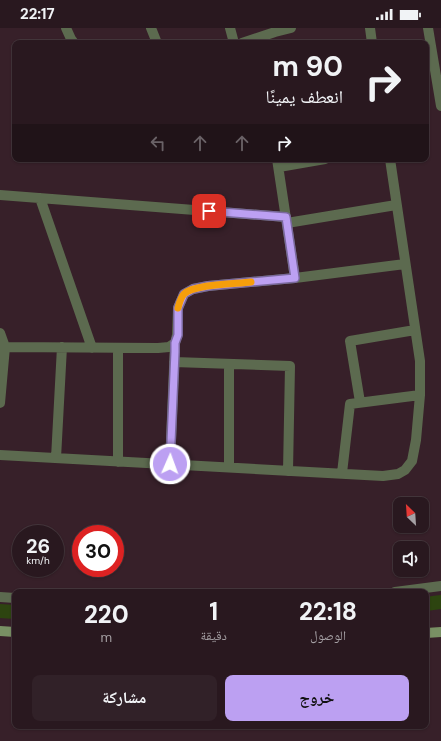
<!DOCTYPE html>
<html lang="ar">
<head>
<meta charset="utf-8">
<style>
  body { margin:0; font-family:"DM Sans","Noto Naskh Arabic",sans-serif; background:#312128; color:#f1f3f6; direction:rtl; height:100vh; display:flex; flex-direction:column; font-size:15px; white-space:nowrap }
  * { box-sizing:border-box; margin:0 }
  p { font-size:13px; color:#a5a0a4 }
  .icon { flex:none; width:22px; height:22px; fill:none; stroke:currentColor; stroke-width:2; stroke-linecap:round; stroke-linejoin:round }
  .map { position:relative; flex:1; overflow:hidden; direction:ltr }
  .details { position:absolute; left:12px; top:561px; width:417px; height:140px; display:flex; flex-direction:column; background:#29181f; border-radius:8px; box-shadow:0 1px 3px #0004,0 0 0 1px #45373d; direction:rtl }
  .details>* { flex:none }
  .hud { position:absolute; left:12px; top:12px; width:417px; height:122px; border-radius:8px; box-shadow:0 1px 3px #0004,0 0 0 1px #45373d; direction:rtl; background:#29181f; color:#f1f3f6; overflow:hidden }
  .needle { width:26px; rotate:335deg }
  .fabs { position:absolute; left:393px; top:469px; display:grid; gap:8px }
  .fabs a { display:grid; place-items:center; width:36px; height:36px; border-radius:8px; background:#29181f; box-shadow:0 1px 3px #0004,0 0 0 1px #45373d; font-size:20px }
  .speed { position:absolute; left:12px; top:497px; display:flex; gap:8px; font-size:20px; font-weight:700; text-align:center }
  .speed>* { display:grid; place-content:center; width:52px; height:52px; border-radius:50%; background:#29181f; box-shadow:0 1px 3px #0004,0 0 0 1px #45373d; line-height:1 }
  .speed small { font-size:10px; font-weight:400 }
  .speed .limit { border:6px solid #d22; background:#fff; color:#111 }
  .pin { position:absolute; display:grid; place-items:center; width:34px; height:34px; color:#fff; margin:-17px; border-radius:8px; box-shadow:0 2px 6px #0006 }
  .me { position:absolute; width:44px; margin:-22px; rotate:2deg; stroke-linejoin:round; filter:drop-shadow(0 0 3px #0008) }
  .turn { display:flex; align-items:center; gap:14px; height:84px; padding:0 20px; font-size:18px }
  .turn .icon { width:52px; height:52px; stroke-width:2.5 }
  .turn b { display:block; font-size:28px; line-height:34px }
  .lanes { display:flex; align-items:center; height:38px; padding:0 20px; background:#0003; justify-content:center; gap:20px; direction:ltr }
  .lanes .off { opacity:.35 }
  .eta { display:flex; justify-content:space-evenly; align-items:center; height:68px; text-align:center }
  .eta b { font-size:24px; font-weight:800; line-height:28px }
  .action { display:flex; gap:8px; margin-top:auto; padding:8px 20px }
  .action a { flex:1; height:46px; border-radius:8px; background:#bca0f2; color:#111; font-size:16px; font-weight:800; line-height:46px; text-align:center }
  .action a+a { background:#312128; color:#f1f3f6 }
  .status { display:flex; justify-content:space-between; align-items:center; height:28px; padding:0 20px; background:#29181f; direction:ltr }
  .status svg { height:11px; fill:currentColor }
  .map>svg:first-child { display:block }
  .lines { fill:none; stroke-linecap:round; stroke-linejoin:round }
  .canal { stroke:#2d4410; stroke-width:14 }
  .street { stroke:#5c6a4f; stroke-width:10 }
  .secondary { stroke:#799064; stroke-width:10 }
  .route-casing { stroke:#7a689d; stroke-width:10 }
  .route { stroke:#bca0f2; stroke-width:7 }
  .slow { stroke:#f59e0b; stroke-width:7 }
</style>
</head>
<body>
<div class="status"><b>22:17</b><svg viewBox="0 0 49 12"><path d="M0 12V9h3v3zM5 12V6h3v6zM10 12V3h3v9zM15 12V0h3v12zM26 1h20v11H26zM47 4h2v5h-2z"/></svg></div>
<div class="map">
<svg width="441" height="713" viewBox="0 0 441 713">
  <rect width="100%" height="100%" fill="#372029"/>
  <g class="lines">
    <!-- canal -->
    <path class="canal" d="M426,576l15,-2
      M0,583l15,1"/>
    <!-- street -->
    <path class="street" d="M66,0l5,11 3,4
      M151,0l6,15
      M230,0l4,15
      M370,0l2,15
      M428,0l13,78
      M242,15l33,-11 16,-4
      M277,131l18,119
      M279,139l46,-8
      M0,167l286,22
      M40,170l52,150
      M287,195l109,-18
      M0,305l5,14 -5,56
      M5,319l153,1 11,-1 6,-4 2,-8 1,-27 6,-14 9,-5 15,-3 87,-8 110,-14
      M118,320v114
      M174,334l116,4 -2,105
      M229,336v103
      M360,374l-10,-61 65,-11
      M0,427l383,21 15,-2 7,-4 7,-9 4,-21 4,-45v-34l-30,-202
      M56,430l6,-111
      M170,436l5,-121
      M342,445l8,-69 70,-9
      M395,564l46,-6
      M0,569l15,1"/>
    <!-- secondary -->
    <path class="secondary" d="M0,603l15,1
      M426,605l15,-1"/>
  </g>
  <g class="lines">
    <defs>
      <path id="route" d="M170,436l5,-112v-9l3,-8v-27l6,-14 9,-5 15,-3 87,-8 -9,-61 -77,-6"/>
    </defs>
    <!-- route casing -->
    <use href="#route" class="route-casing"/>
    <!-- route -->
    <use href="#route" class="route"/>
    <!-- slow -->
    <path class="slow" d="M178,280c1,-4 3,-11 6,-14 10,-10 53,-10 67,-12"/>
  </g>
</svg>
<div class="fabs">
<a><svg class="needle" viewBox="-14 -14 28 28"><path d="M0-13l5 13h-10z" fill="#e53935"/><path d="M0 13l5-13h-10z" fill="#a5a0a4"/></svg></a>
<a><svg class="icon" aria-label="sound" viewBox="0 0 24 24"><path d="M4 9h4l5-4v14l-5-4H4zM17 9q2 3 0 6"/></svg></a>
</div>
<div class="speed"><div>26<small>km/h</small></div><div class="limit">30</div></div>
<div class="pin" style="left:209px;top:183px;background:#d93025"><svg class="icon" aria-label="arrive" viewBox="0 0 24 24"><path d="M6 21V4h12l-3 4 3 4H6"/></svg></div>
<svg class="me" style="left:170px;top:436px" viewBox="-20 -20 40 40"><circle r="17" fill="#bca0f2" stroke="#fff" stroke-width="3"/><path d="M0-11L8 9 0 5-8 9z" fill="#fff"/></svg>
<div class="hud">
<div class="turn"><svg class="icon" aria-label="right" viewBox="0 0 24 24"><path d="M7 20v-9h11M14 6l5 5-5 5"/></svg><div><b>90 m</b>انعطف يمينًا</div></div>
<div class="lanes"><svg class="icon off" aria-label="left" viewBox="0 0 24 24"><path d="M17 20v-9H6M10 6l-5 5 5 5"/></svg><svg class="icon off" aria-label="ahead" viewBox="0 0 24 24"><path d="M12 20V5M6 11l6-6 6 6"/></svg><svg class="icon off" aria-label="ahead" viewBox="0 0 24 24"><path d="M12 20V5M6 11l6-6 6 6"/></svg><svg class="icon" aria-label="right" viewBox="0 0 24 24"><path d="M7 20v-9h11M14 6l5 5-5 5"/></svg></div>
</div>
<section class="details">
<div class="eta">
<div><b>22:18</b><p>الوصول</p></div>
<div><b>1</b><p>دقيقة</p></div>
<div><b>220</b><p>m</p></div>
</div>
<div class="action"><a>خروج</a><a>مشاركة</a></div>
</section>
</div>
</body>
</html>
